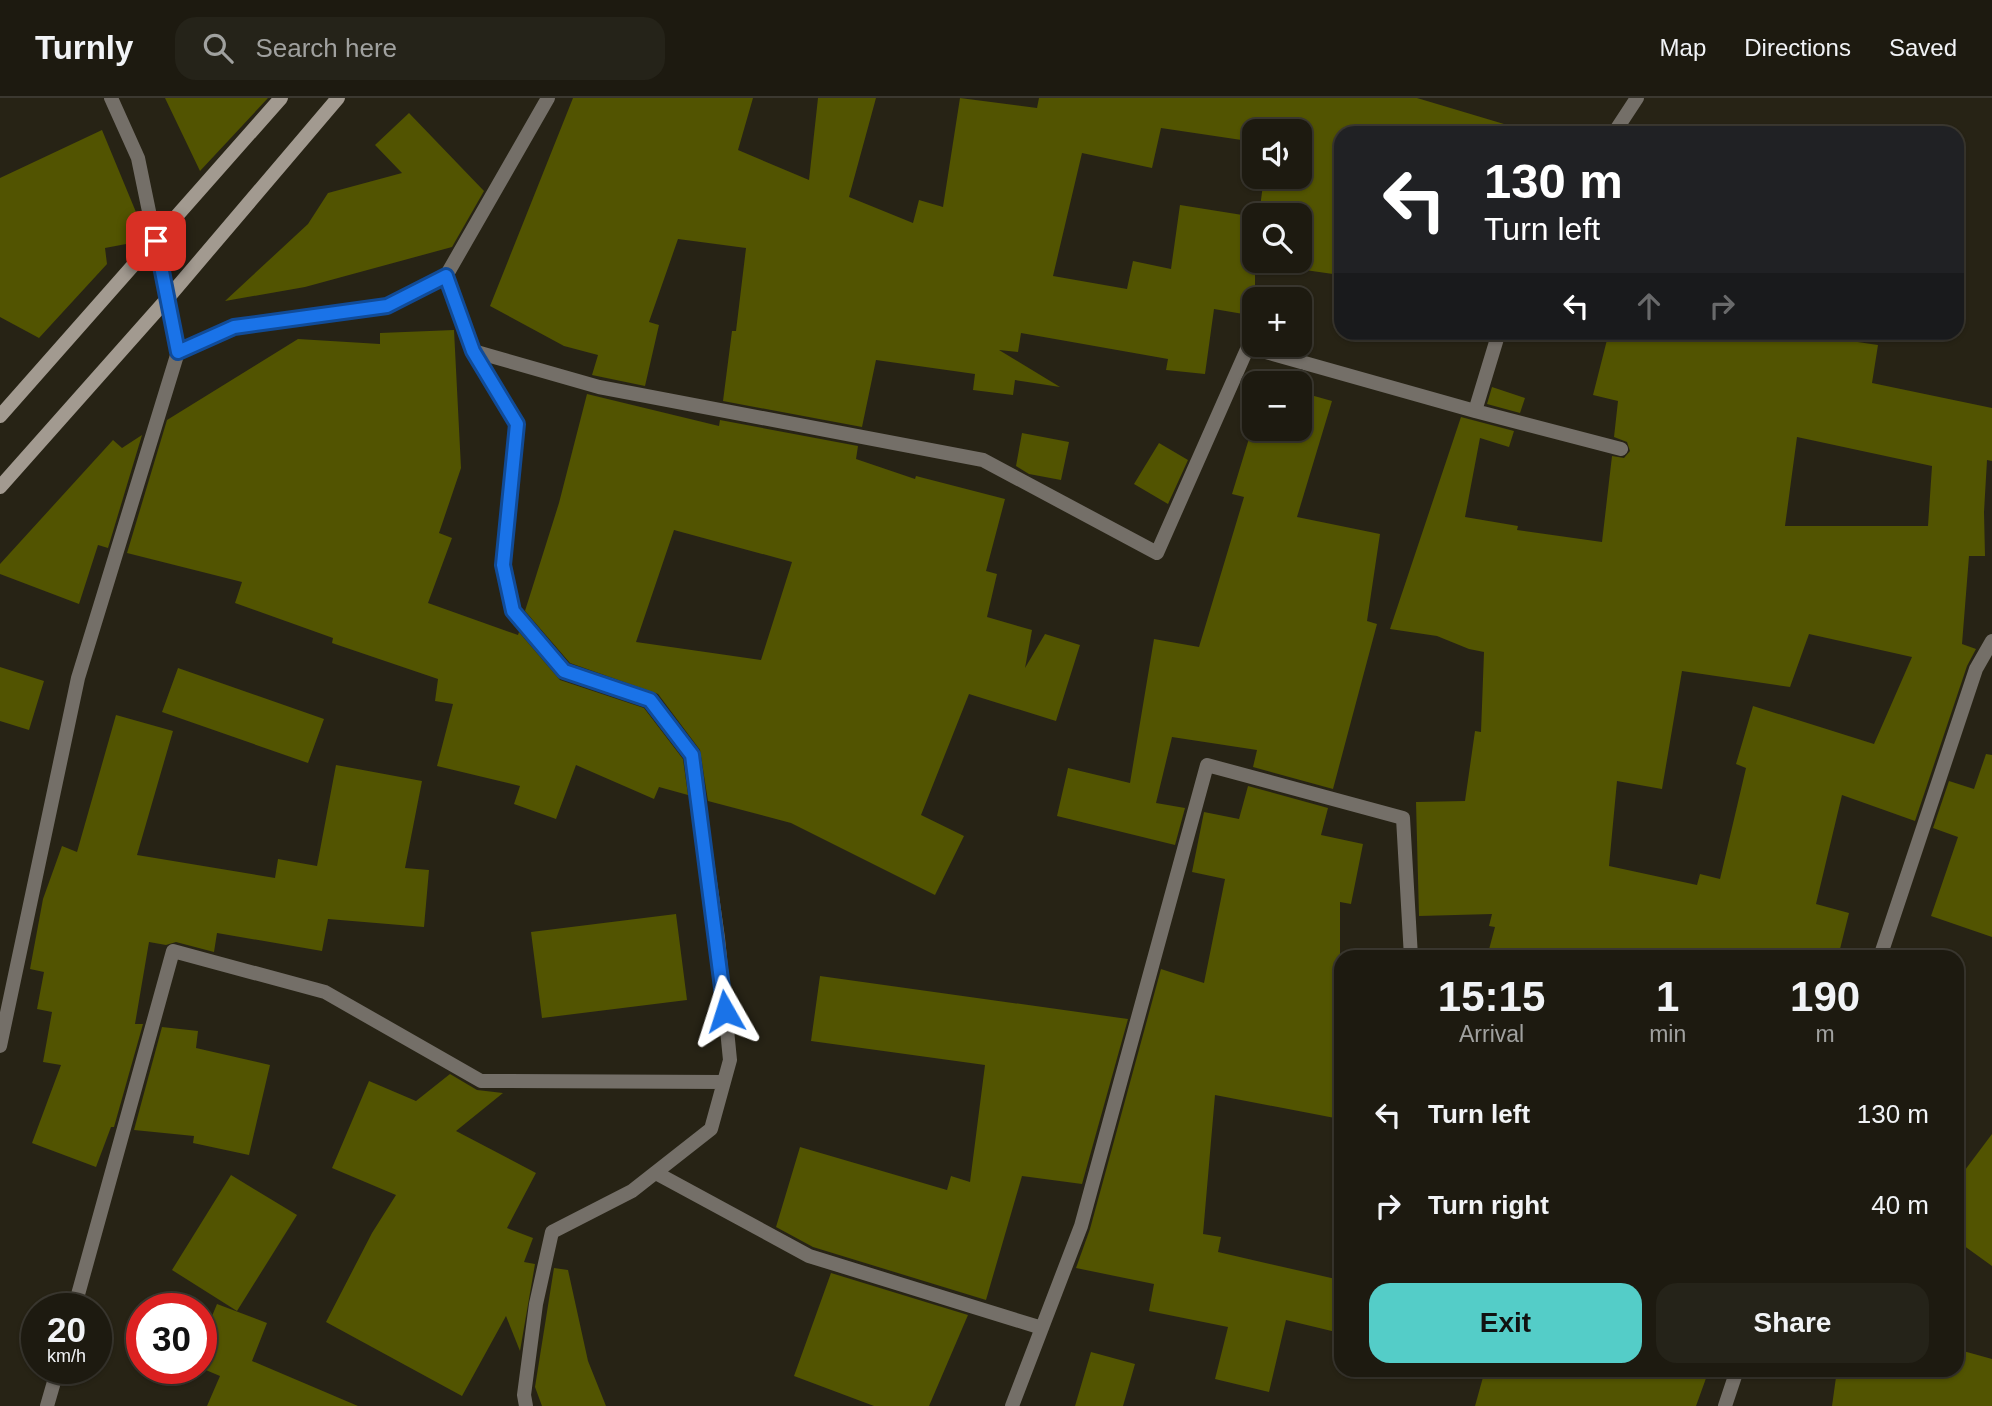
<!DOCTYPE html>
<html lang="en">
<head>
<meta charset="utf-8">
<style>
  body { margin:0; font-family:Helvetica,sans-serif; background:#252319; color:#f1f3f6; height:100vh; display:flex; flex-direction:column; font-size:26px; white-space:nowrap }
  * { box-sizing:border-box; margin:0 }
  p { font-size:23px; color:#a0a19f }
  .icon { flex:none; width:38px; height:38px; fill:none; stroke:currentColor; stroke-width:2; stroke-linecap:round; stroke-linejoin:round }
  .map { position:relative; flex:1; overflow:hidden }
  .side { position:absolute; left:1334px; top:852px; width:630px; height:427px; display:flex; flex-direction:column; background:#1d1a10; border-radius:21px; box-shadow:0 2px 5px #0004,0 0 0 2px #3b3830 }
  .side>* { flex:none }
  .top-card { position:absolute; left:1334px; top:28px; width:630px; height:214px; border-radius:21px; box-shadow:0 2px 5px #0004,0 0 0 2px #3b3830; background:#202124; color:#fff; overflow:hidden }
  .fabs { position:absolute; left:1242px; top:21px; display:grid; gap:14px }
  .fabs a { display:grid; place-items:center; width:70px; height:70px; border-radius:14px; background:#1d1a10; box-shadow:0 2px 5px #0004,0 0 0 2px #3b3830; font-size:35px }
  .speed { position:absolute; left:21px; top:1195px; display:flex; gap:14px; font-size:35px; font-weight:700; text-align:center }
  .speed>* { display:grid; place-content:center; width:91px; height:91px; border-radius:50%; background:#1d1a10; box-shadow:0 2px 5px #0004,0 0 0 2px #3b3830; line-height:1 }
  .speed small { font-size:18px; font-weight:400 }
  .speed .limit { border:10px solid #d22; background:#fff; color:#111 }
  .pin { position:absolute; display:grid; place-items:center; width:60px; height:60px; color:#fff; margin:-30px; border-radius:14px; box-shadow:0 4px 10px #0006 }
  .me { position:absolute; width:77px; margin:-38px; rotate:354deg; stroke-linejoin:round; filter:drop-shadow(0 0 5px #0008) }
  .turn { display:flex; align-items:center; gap:24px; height:147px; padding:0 35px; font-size:32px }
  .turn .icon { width:91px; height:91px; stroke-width:2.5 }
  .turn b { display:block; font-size:49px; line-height:60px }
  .lanes { display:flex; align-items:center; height:66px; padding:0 35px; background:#0003; justify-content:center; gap:35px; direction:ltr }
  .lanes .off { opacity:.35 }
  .eta { display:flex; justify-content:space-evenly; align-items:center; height:119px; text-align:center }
  .eta b { font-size:42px; font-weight:800; line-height:49px }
  .button { display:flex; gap:14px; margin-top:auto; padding:14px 35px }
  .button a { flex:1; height:80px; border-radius:21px; background:#54cdc8; color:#111; font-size:28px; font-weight:800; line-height:80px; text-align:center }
  .button a+a { background:#252319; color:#f1f3f6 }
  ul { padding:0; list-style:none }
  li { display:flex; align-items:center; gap:21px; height:91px; padding:0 35px }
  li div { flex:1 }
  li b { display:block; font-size:26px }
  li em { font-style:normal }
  header { display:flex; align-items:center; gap:42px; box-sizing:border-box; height:98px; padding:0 35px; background:#1d1a10; border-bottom:2px solid #3b3830 }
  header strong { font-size:33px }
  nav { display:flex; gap:38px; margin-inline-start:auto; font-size:24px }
  .search { width:490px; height:63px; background:#252319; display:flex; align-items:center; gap:18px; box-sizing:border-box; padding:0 24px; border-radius:21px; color:#a0a19f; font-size:26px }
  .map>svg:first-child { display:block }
  .building { fill:#525401; fill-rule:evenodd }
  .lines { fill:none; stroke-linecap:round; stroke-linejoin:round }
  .minor { stroke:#746f68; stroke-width:14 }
  .tertiary { stroke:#746f68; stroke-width:14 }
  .secondary { stroke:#a29a90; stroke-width:14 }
  .route-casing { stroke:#114b97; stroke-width:18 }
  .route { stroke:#1a73e8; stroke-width:12 }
</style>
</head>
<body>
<header>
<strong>Turnly</strong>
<div class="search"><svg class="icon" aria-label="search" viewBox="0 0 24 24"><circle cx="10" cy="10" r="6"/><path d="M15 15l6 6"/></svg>Search here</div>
<nav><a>Map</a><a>Directions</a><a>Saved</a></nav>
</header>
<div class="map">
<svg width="1992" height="1308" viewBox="0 0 1992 1308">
  <rect width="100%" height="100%" fill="#272315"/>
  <!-- building -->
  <path class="building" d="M165,0h103l-68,73z
    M573,0h180l-15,52 71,30 9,-82h58l-27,99 64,26 6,-23 24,7 17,-109 77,10 2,-10h378l87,26 -1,9h-163v142l-85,-12v53l-41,-7 -9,65 -39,-4 2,-11 -147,-26 -3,19 -19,-2 61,37 -45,-7 -2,15 -40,-5 2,-16 -99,-14 -14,67 -139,-26 9,-70h4l10,-83 -68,-9 -29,83 10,3 -14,61 -53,-11 6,-20 -34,-9 -74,-40zM1161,30l94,14v-11h45v46h-36l-5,38h41v46h-45v-44l-75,-12 -9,64 -38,-8 -6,28 -74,-13 29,-123 70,15z
    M409,15l75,78 -32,56 -147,40 -80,14 83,-77 20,-31 74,-20 -27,-28z
    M102,32l36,87 4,24 -37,7 2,16 -68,74 -39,-21v-139z
    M454,232l7,138 -22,65 13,5 -24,65 90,32 1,-3 41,48 84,28 39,51 5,36 -29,-8 -5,12 -78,-34 -20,54 -42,-15 6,-18 -83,-20 16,-62 -18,-3 3,-22 -106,-36 1,-5 -98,-35 7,-21 -115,-29 40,-133 131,-81 82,5v-11z
    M1609,234h135l30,9 2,-9h70l-2,8 34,5 -6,38 120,25v53l-5,-1 -3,52 1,44h-16l-7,88 14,5 -9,17 -52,155 -73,-26 -26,109 33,9 -11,44h-351l8,-30 -6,-1 3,-12 -73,2 -3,-114 49,-1 10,-70 6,1 3,-80 -15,-3 -32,-13 -47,-7 71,-212 53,14 -5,16 -29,-9 -15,79 53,9 -1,4 85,12 10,-86 12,2 6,-7 -3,-9 -13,-5 4,-36 -25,-6zM1797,339l135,29 -4,60h-143zM1809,536l103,23 -38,87 -121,-38 -17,58 10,4 -26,111 -20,-5 -3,11 -88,-19 8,-85 45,8 20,-118 108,16z
    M1492,289l33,11 -5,15 -33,-9z
    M1300,294l32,9 -35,116 83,17 -13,87 10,3 -44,165 -80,-22 4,-17 -85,-13 -16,66 29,5 -10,37 -118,-29 11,-48 62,15 24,-144 45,8 45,-150 -12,-3 23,-75v10h45z
    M587,296l132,32 1,-6 138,26 -2,13 59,20 1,-3 89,23 -19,72 11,3 -10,43 45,13 -7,38 20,-34 35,11 -24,76 -87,-27 -48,121 43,21 -29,59 -144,-72 -83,-22 -8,-51 -42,-56 -88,-31 -45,-52 34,-108zM674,432l118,32 -31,98 -125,-18z
    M1022,335l47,9 -8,38 -32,-6 -13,-8z
    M142,337l-34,113 -10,-3 -19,59 -79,-30v-10l113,-124 9,8z
    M1159,345l29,17 -20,44 -34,-20z
    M0,569l44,14 -15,49 -29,-9z
    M178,570l146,51 -16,44 -146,-51z
    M116,617l57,16 -36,124 138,23 3,-19 39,7 19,-101 86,16 -17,87 24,2 -5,57 -96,-8 -6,32 -105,-18 -3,19 -38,-10 -10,3 -17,-3 -14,82h8l-29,103h-3l-15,40 -64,-24 29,-78 -18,-3 9,-50 -15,-3 7,-37 -14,-3 13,-70 19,-53 15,6z
    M1986,656l6,1v182l-61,-21 27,-79 -25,-9 16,-47 25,8z
    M1248,688l80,22 -7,27 42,9 -12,60 -11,-2v217l-125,-24 -12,139 18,3 -3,15 122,28v53l-54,-13 -17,72 -54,-13 13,-52 -79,-16 5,-27 -78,-16 14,-39 71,-260 43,14 21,-104 -33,-7 12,-60 35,7z
    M676,816l11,86 -145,18 -11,-86z
    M820,878l308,43 -46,165 -60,-8 -36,124 -173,-53 -37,-20 24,-80 147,43 4,-14 19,6 15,-117 -174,-24z
    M162,929l36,4 -2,17 74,17 -21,90 -56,-12 1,-7 -60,-6z
    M450,976l27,16 26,3 -47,38 80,42 -29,55 26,10 -9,24 11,2 -15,87 -14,-35 -44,80 -136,-74 46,-89 24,-38 -64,-27 37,-87 47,20z
    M1992,1036v132l-36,-26v-58z
    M231,1077l66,40 -60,96 -65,-41z
    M554,1170l14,2 20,91 18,45h-64l-7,-19z
    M831,1175l137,42 -39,91h-55l-80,-30z
    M217,1206l50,19 -15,38 106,45h-151l13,-30 -19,-8v-25z
    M1956,1251l36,10v47h-160l5,-36h119z
    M1091,1254l44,12 -12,42h-48z
    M1485,1272h224l-13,36h-221z"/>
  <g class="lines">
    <!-- minor -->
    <path class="minor" d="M111,0l27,60 40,194
      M1614,35l23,-35
      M446,178l27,75 44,73 -14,141 10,46 51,60 86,29 42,55 26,183 12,122 -19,69 -79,62 -80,41 -16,72 -12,91 2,11
      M1499,234l-24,79 146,38
      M473,253l126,36 384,73 174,93 91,-206 227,64
      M656,1075l153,83 233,72
      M74,1211l99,-358 152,41 156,89 243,1
      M47,1308l11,-38
      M1012,1308l69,-180 126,-461 196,53 8,139"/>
    <!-- tertiary -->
    <path class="tertiary" d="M1880,859l96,-288 16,-28
      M0,948l78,-368 100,-326 56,-25 153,-21 59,-30 102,-178
      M1725,1308l12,-36"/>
    <!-- secondary -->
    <path class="secondary" d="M0,318l281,-318
      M0,389l167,-188 171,-201"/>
  </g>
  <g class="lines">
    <defs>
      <path id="route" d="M156,143l22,111 56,-25 153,-21 59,-30 27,75 44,73 -14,141 10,46 51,60 86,29 42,55 33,256"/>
    </defs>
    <!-- route casing -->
    <use href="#route" class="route-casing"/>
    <!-- route -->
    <use href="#route" class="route"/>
  </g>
</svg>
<div class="fabs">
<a><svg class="icon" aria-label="sound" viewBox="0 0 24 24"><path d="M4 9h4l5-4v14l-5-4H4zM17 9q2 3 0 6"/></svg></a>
<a><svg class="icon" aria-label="search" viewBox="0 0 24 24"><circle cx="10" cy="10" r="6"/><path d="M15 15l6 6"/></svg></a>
<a>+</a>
<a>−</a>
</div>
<div class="speed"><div>20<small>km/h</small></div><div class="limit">30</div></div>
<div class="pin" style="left:156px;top:143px;background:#d93025"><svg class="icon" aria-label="arrive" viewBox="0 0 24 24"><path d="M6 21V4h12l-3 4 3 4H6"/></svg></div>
<svg class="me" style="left:725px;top:913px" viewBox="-20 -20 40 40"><path d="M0-17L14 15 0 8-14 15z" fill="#1a73e8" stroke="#fff" stroke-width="4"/></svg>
<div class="top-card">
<div class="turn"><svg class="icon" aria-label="left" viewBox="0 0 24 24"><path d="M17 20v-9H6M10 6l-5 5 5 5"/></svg><div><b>130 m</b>Turn left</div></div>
<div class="lanes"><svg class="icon" aria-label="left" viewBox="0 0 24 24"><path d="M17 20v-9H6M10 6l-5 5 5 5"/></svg><svg class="icon off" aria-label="ahead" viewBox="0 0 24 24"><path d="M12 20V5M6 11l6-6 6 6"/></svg><svg class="icon off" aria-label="right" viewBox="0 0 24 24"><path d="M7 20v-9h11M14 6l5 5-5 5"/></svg></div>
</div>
<section class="side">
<div class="eta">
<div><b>15:15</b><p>Arrival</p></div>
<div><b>1</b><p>min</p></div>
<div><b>190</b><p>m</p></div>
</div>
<ul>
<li><svg class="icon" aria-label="left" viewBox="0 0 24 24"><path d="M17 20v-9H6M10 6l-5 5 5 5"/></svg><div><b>Turn left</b></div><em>130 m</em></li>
<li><svg class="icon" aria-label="right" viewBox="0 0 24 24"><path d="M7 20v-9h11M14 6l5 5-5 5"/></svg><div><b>Turn right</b></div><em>40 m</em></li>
</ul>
<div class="button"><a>Exit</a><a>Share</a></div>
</section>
</div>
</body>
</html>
